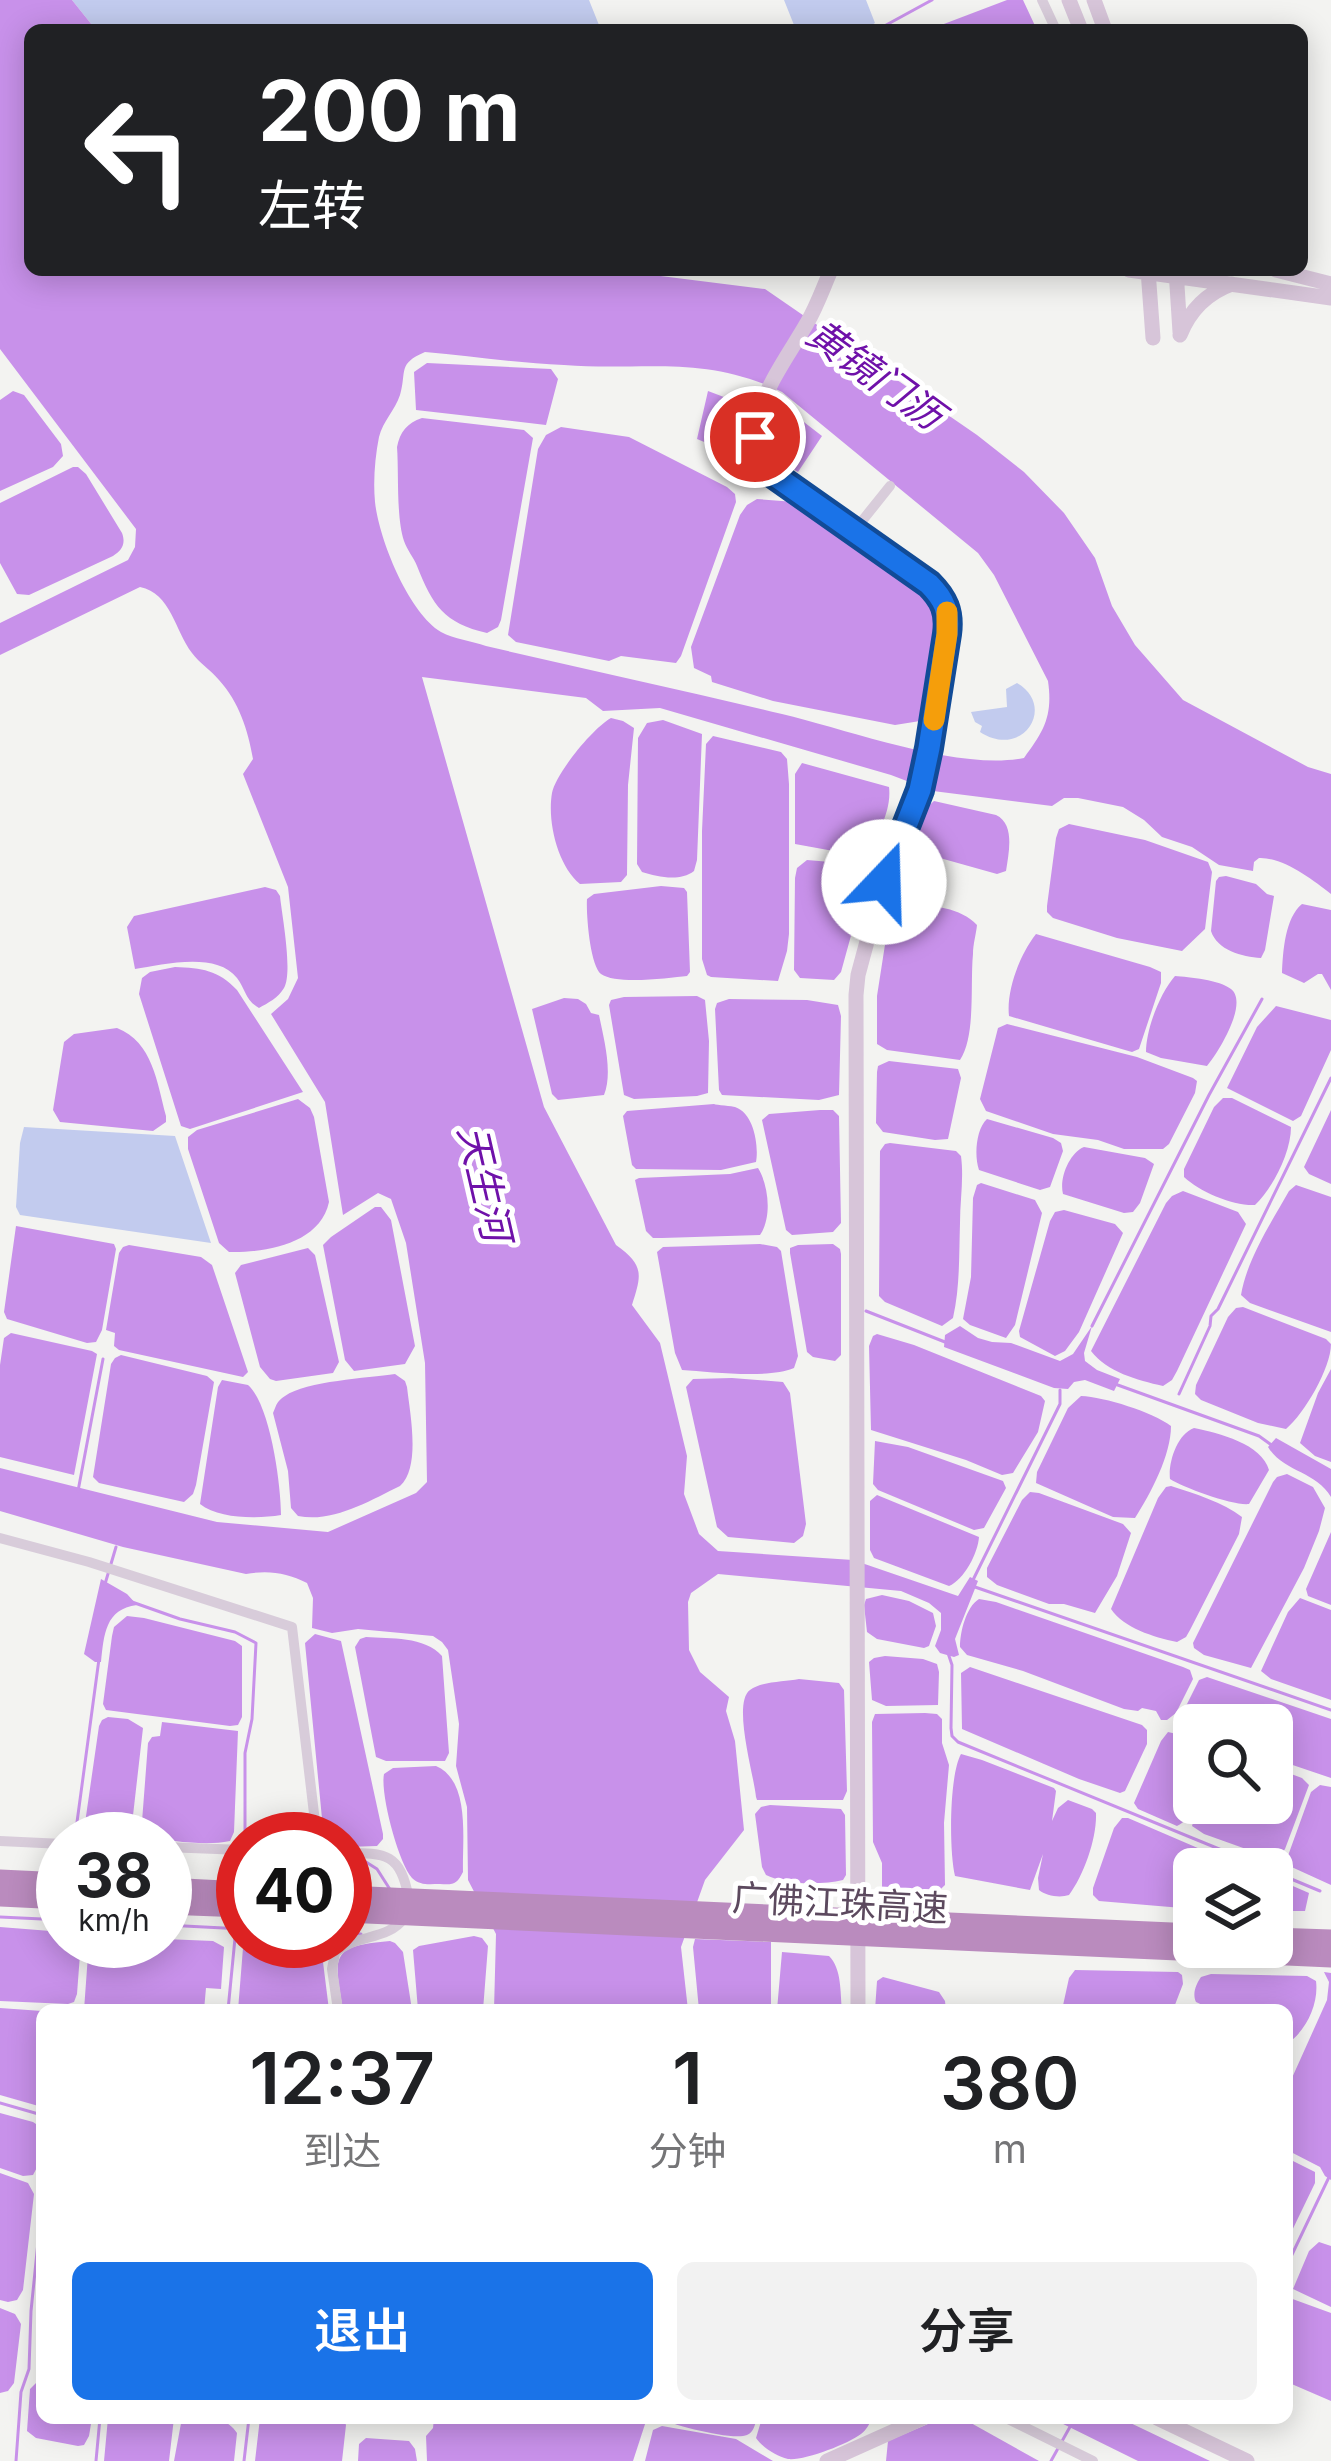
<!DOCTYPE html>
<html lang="zh">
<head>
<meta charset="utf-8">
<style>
  body { margin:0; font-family:Inter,"Noto Sans SC",sans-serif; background:#f2f2f2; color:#202124; height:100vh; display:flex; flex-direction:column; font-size:45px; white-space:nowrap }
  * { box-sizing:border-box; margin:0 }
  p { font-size:39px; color:#757577 }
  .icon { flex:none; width:66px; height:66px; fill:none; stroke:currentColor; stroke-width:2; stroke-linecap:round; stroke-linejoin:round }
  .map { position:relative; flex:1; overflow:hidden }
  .panel { position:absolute; left:36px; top:2004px; width:1257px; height:420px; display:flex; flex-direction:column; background:#fff; border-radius:18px; box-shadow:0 6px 30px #0003 }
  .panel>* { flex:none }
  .guide { position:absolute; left:24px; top:24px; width:1284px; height:252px; border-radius:18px; box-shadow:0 6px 30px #0003; background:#202124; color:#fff; overflow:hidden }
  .tools { position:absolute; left:1173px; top:1704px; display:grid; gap:24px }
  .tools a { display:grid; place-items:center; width:120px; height:120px; border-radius:18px; background:#fff; box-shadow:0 6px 30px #0003; font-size:60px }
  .speed { position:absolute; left:36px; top:1812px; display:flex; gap:24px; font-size:60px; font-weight:700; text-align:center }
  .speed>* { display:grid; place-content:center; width:156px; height:156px; border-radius:50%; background:#fff; box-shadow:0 6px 30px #0003; line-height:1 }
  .speed small { font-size:30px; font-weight:400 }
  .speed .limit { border:18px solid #d22; background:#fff; color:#111 }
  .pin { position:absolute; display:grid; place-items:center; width:102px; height:102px; color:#fff; margin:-51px; border:6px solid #fff; border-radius:50%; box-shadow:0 3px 12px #0007 }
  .me { position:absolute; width:132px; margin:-66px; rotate:21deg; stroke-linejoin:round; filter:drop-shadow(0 0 9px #0008) }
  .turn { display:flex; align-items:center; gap:42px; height:252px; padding:0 36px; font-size:54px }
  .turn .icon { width:156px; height:156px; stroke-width:2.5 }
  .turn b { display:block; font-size:84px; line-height:102px }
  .eta { display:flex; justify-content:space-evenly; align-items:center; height:204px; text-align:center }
  .eta b { font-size:72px; font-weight:600; line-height:84px }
  .button { display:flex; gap:24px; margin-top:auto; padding:24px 36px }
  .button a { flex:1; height:138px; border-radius:18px; background:#1a73e8; color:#fff; font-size:48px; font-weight:600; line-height:138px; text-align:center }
  .button a+a { background:#f2f2f2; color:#202124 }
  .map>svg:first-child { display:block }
  .green { fill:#c2cbee }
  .water { fill:#c891ea; fill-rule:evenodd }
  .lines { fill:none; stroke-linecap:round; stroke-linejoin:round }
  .stream { stroke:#c891ea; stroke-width:3 }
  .street { stroke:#d8ccda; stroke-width:10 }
  .secondary { stroke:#d7c5d9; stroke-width:15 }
  .highway { stroke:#ba8bbe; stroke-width:21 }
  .route-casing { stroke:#114b97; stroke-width:30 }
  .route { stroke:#1a73e8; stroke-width:21 }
  .slow { stroke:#f59e0b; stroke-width:21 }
  .labels { text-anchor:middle; stroke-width:10; stroke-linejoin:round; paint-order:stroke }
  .street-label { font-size:36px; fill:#5c495e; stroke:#fff }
  .water-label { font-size:39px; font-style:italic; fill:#6f11a9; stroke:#fff }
</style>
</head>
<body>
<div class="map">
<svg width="1331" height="2461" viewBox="0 0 1331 2461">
  <rect width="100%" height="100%" fill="#f3f3f1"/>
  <!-- green -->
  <path class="green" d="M72,0h517l12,30h-505z
    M784,0h82l9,23 -11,7h-68z
    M1017,683c40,23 6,77 -37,49l2,-6 -7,-4 -4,-10 36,-5 -1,-18z
    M24,1127l151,9 36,107 -191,-28 -4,-8 4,-64z"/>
  <!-- water -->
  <path class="water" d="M0,0h72l24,30h-66v240h583l152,19 212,146 47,37 40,41 31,45 17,48 23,39 48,55 125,67 23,7v120c-19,-15 -48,-37 -72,-36l-5,4 -1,9 -34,-6 -27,-18 -30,-10 -18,-17 -21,-13 -45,-9h-14l-12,8 -119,-15 -42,-16 -231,-67 -57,3 -17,-13 -164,-21 122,430 72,138c28,20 26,29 16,60l28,38 27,113 -3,38 15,40 19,17 135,9 105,36 12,-19 8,4 -23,58 4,16 -5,2 -14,-4 -5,-7 6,-16v-17l-12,-10 -28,-12 -183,-17 -27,19 -3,9 1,48 11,22 29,25 -3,14 9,30 9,89 -39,50 -24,67 7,63h-194l2,-76 -28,-54 -1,-73 -11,-41 3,-42 -11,-74 -6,-8 -9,-6 -75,-7 -26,4 -20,-5 1,-30 -6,-15c-20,-10 -38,-13 -61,-9l-123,-27 -123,-36v-43l217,54 111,10 88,-39 11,-11 -2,-119 -19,-120 -15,-44 -13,-6 -35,22 -18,-113 -54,-88 17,-15 10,-21 -10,-91 -45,-113 10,-15c-5,-29 -14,-57 -34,-79 -8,-10 -20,-17 -27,-27 -17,-22 -21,-60 -52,-66l-140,68v-32l128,-63 7,-13 1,-18 -136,-180zM425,352c46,4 92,11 139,13 80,6 140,-11 218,27l196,161 16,22 54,106c5,35 -4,50 -24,77 -65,13 -175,-28 -242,-44 -99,-24 -198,-45 -296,-68 -14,-5 -32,-7 -45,-14 -33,-20 -62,-93 -66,-130 -2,-21 0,-45 4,-65 4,-16 16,-27 21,-42 7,-24 -3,-31 25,-43z
    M1007,0h16l14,30h-109z
    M427,363l124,6 7,10 -12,46 -130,-15 -2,-38z
    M13,391l11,4 37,49 2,12 -10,11 -53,24v-91z
    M708,391l37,14c-3,16 -2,39 -19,46l-29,-12z
    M787,409l35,27 -24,36 -16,-10c-2,-20 -4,-35 5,-53z
    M422,418l102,12 9,8 -32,182 -3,7 -11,6c-43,-10 -54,-27 -70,-67 -3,-8 -10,-16 -13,-25 -8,-24 -5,-67 -7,-94 3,-15 10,-24 25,-29z
    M561,427l68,10 98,50 8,7 1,8 -55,154 -5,7 -55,-7 -12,5 -93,-19 -8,-7 30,-186 8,-14z
    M73,467h5l8,7 36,59c4,11 0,17 -9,23l-84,39 -12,-1 -17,-31v-60z
    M757,499l38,3 133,97 10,20v12l-18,90 -25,4 -122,-24 -61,-19 -1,-6 -17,-8 -3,-21 49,-132 7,-10z
    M611,718l12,3 11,7 -6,57 -1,90 -6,7 -41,2c-22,-18 -33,-62 -28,-91 4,-20 41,-65 59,-75z
    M663,720l39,14 -5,126 -3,11c-14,11 -36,6 -52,1l-5,-8 1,-126 9,-15z
    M713,736l68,16 6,7 2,25v150l-2,17 -9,30 -67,-4 -4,-2 -5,-16v-128l4,-87z
    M802,763l87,24c3,23 -12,53 -28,69l-66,-12v-70z
    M934,801l62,14c19,9 13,37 10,56l-9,3 -82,-23 9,-41z
    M1069,824l76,16 63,22 4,10 -7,57 -23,22 -65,-13 -64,-20 -6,-6v-6l9,-68 3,-9z
    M807,860l47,4 11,10 1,7 -25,91 -7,8 -34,-2 -6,-8 1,-92 2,-10z
    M1226,876l30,8 11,10 7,2 -9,54 -4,8c-19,-1 -44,-8 -50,-27l5,-50 3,-4z
    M661,886l23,2 3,4 3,80 -3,4c-18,2 -71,9 -86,-2 -11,-9 -15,-60 -14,-75l7,-5z
    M265,887l11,3 4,6c2,20 13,76 4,92 -6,10 -16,15 -25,20 -14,-8 -13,-18 -22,-30 -21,-27 -75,-13 -102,-9l-8,-42 7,-11z
    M909,903c24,3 51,4 68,22 -1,10 -4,19 -4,29 -3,30 3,82 -13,106l-73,-10 -10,-6v-48l12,-77 5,-9z
    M1302,904l29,6v80l-9,-16h-4l-14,9 -22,-10c1,-22 3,-55 20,-69z
    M1036,934l114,33 11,5v11l-22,66 -7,3 -7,-2 -116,-34c-3,-25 11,-62 27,-82z
    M175,967c27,1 43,3 62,23l66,102 -113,37 -9,-3 -42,-132 3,-16 8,-6z
    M1175,976c14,1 45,4 56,13 18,14 -13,64 -24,77l-46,-8 -15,-6c0,-23 14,-59 29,-76z
    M624,997l73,-1 8,4 4,41 -1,52 -11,3 -63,3 -10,-4 -15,-90 2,-5z
    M564,998l14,1 8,5 5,9 8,2c5,25 14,57 5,80l-46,5 -6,-6 -20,-85z
    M729,999l78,1 31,5 3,11 -2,79 -20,5 -97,-5 -3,-5 -4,-81 2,-6z
    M1276,1006l55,14v30l-30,66 -8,5 -66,-33 30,-61z
    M1007,1024l130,33 56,21 4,3 -2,12 -26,51 -6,5h-39l-26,-9 -45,-6 -67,-23 -6,-12 18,-71z
    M117,1028c36,14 40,55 49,88v6l-13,9 -93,-9 -7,-12 11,-68 10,-8z
    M889,1061l69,8 3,9 -13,61 -13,1 -52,-8 -7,-9 1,-51 1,-6z
    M1223,1098h9l59,29c0,25 -18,61 -36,78 -22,1 -55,-13 -71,-28v-8l30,-62z
    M298,1099l12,9 4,9 15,85c-9,42 -64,51 -100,50l-10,-9 -31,-94v-12l9,-7z
    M714,1104c2,1 19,2 21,3 19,6 24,39 21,55l-35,8 -85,-1 -4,-4 -9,-49 4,-5z
    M820,1110h13l6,6 2,107 -8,9 -41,3 -6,-5 -24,-110 7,-6z
    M1331,1110v74l-22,-10 -5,-7z
    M987,1119l66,19 8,5 2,8 -13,36 -10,3 -61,-20c-5,-14 -3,-41 8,-51z
    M890,1143l66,8 5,5c3,23 -1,44 -1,67 -1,32 0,64 -7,95l-11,8 -57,-24 -6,-6 1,-145 5,-7z
    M1084,1147l61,11 9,6 -14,39 -7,9 -9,1 -61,-19c-4,-15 6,-41 21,-47z
    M758,1168c11,18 14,50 2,67l-98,3h-9l-7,-7 -11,-51 4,-2 91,-4z
    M981,1183l54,17 7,13 -27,112 -9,13 -36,-13 -7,-6 8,-42 2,-79 4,-13z
    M1296,1185l35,12v135l-81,-29 -9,-8c6,-36 30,-72 48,-104z
    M1183,1191l55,21 8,12 -69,147 -5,9 -9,6c-26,-6 -56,-14 -72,-35l75,-148 6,-7z
    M375,1207h6l10,13 24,126 -10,18 -51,7 -9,-11 -22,-115 8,-8z
    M1064,1210l51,14 8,9 -44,99 -14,19 -10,5 -35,-19 -1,-6 31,-110 5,-9z
    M16,1226l98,18 2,5 -14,81 -6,12 -9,1 -80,-24 -3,-7z
    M760,1244l17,3 4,4 17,105 -4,12c-26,11 -83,4 -112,2l-7,-17 -18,-101 6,-5z
    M833,1244l7,5 1,5v101l-6,6 -22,-4 -6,-5 -17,-99v-5l8,-3z
    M129,1245l72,12 11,8 36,107 -5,5 -124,-27 -5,-4 1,-13 -9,-3 13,-77 4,-6z
    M308,1248l7,7 24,107 -6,11 -57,8 -6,-2 -10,-12 -25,-94 6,-8z
    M1243,1307l83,32 5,5c0,24 -27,70 -45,85l-28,-6 -57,-23 -6,-6 1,-9 32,-68 8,-9z
    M960,1326l18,12 14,4 19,1 49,18 13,-7 19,-28 -8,27 1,8 12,9 23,9 -6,12 -29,-11 -11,2 -6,7 -14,-1 -110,-41 1,-12z
    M11,1333l81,18 5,3 -23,121 -74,-18v-92l4,-27z
    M877,1334l37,11 127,51 4,5 -7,31 -25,41 -11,2 -36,-15 -95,-30 -2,-84 4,-10z
    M121,1355l86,21 7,6 -18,103 -3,9 -9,8 -85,-19 -6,-6 18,-113 4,-6z
    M1331,1369v93l-16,-6 -15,-13 18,-50z
    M395,1374l10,7 2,6c3,27 14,80 -7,99 -31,15 -67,37 -102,30l-7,-8 -3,-37 -15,-58c4,-9 3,-11 12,-17 21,-15 83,-18 110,-22z
    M732,1378l51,4 7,11 16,131 -3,12 -9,7 -66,-6 -11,-10 -31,-140 7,-8z
    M222,1380l26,5c22,19 33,99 33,130 -24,4 -62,4 -81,-11l18,-117z
    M1081,1396c24,1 71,16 90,30 0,29 -20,67 -36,92l-22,-1 -77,-34 1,-11 31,-64z
    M1194,1428c25,5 68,16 75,42l-20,34c-15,2 -65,-16 -79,-25 -2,-16 7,-45 24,-51z
    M1276,1438l55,31v28c-15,-26 -48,-25 -63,-50z
    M875,1441l33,6 95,34 3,7 -22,40 -10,2 -96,-40 -5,-6z
    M1287,1474l26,13 12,21 -6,23 -15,37 -53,100 -47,-13 -10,-7 -1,-5 80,-161 4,-5z
    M1171,1486c24,8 52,16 71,31l-3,17 -49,96 -4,7 -9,5c-24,-5 -53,-14 -66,-33l47,-111 8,-11z
    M1030,1492l9,1 84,31 8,9 -14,43 -22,37 -31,-9h-15l-52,-19 -10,-8v-9l35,-68z
    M877,1495l102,42c-1,16 -15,43 -30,49l-75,-28 -4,-8v-49z
    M1331,1532v73l-23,-9 -2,-7z
    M101,1579l26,15 10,11c-32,4 -33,30 -36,57h-6l-11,-8z
    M882,1595l27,6 24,12 3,13 -7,20 -5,2 -47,-9 -10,-7 -3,-27 2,-6z
    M1300,1598l31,12v90l-60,-21 -10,-8 27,-59z
    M979,1599l17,3 187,65 7,3 3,9 -17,34 -9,7h-6l-5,-9 -14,-3 -4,3 -14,-2 -101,-38 -56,-16 -7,-8c0,-15 6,-40 19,-48z
    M127,1616l17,2 91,23 7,5v71l-4,8 -8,1 -124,-16 -3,-6 9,-68 2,-9z
    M315,1634l26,7 42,193v5l-6,7 -32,1v-8h-21l-19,-196z
    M366,1637c24,2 59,-1 76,19l7,97 -4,8h-59l-10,-4 -21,-110 5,-8z
    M885,1656l38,3 14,5 2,8 -1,33 -52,1 -14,-6 -3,-38 5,-4z
    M970,1667l172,58 5,5v14l-22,47 -5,2 -41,-14 -117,-50 -1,-56z
    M1207,1677l124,42v59l-59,-20v-33h-75l-12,-9v-8l14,-28z
    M799,1679l40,4 5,7 3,101 -4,9h-86l-1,-3c-2,-22 -24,-94 -6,-107 12,-9 35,-8 49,-11z
    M925,1713l12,1 5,5v24l7,22 -5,58 1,62 -22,21h-28l-5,-2 -8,-13v-28l-9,-21 -1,-120 3,-8z
    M108,1717l20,2 15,9 -12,105 -8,6h-31l-8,-9 15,-104 3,-6z
    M162,1722l76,9 -4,101 -4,9c-28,6 -59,-2 -85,-2l-4,-4 7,-92 4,-6 8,-1z
    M1168,1732l26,6c0,28 11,75 -17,88l-39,-17 -4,-6 27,-62z
    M961,1754l21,6 72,28 2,3 -4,30 6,-13 10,-8 24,9 4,4c1,25 -12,62 -27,82 -9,3 -23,1 -30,-5l-1,-12 5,-24 -13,36 -75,-14c-6,-25 -6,-100 6,-122z
    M436,1766c35,15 26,74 27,106 -6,12 -9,13 -23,12 -10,0 -20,2 -28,-6 -14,-16 -32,-85 -28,-104l9,-6z
    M1272,1767l30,11 7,7 -24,64 -8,11 -73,-26 -12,-8 7,-23h73z
    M1320,1785l11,2v98l-46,-21 26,-72z
    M770,1805l71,4 4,6 1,60 -3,5c-22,5 -57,5 -77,-5l-4,-8 -7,-53 6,-7z
    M1122,1818h6l100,43 8,8h-42v40l-95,-8 -6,-6v-7l21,-60z
    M1272,1877l37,16 -4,18h-33z
    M0,1927l63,5v9h18l-4,53 -3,8 -6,2 -68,-3z
    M474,1936l8,2 6,8 -5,64h-65l-5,-60 6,-4z
    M165,1939l48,2 11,6 -3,42 -15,-1 -2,22h-120l5,-69h76z
    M695,1939l76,3v68h-72l-6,-63z
    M248,1941h24l47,8 3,5 7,56h-91l5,-62z
    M390,1941l5,2 8,9 9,58h-69c-9,-54 -14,-64 47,-69z
    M782,1952l47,4c13,13 11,36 13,54h-65z
    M1075,1970l103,2 4,3 1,9 -10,26h-111l7,-32z
    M1324,1972l7,1v207l-6,-4 -5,-9 -33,-17v-61l40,-89 2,-18z
    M1211,1974l96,2 9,5c3,23 -10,50 -29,63v-34h-74l-17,-8c-4,-8 0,-18 5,-25z
    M883,1977l56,15 6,9 1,9h-71l2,-29z
    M0,2008l42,3v96l-42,-12z
    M0,2113l33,9 9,6v30l-9,17 -10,1 -23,-8z
    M1287,2158l28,14v11l-28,58z
    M0,2173l28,10 6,11 -11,96 -6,10 -9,2 -8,-2z
    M1319,2242l12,4v61l-38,-18 16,-38z
    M1287,2297l44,16v88l-44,-19z
    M0,2308l15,6 6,10 -7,59 -6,8 -8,2z
    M39,2380h3v38h50l-3,18 -5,9 -6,1 -42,-8 -9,-7 3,-42z
    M108,2418h66l-5,43h-65z
    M182,2418c20,0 43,-4 55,15l-3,28h-60z
    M260,2418h83l3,7 -4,36h-87z
    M434,2418h213l-14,43h-206l-1,-25 7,-8z
    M658,2418h99c-2,6 -3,14 -10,17 -14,6 -74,-10 -89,-17z
    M762,2418h110c-3,7 -5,11 -11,16 -13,10 -57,27 -73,25 -12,-3 -25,-11 -32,-21z
    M942,2418h20l77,43h-153l2,-20z
    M1051,2418h69l90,43h-72z
    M662,2426l74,13 37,22h-128l8,-31z
    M366,2438l43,3 6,8 2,12h-59l1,-17z"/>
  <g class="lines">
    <!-- stream -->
    <path class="stream" d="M877,30l55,-30
      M866,1311l79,31
      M1092,1326l117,-231 53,-96
      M1115,1384l144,52 14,10
      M1179,1394l31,-68 1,-10 7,-7 113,-231
      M78,1491l25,-132
      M972,1582l88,-178v-14
      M105,1584l11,-37
      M975,1587l356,123
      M132,1602l48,17 55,13 21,11 -4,76 -7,34v78
      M948,1653l4,12 -1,63 1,8 6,6 310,127
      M75,1837l24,-178
      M366,1862l11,7 14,22
      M1272,1871l48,20
      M0,1917l63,3
      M165,1925l78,4
      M345,1934h16
      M228,2010l8,-82
      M0,2103l42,12
      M1287,2265l44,-92
      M16,2461l5,-69 8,-23 2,-58 11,-108
      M96,2461l4,-43
      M244,2461l5,-43
      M1051,2461l20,-36"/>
    <!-- street -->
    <path class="street" d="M1042,0l14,30
      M854,531l36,-45
      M0,1538l89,24 203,65 25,212
      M0,1841l63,3
      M165,1847l78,3
      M345,1853c42,0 55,0 64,46
      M338,2010l-6,-41 3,-16c21,-20 52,-11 70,-36
      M1006,2418l87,43"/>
    <!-- secondary -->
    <path class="secondary" d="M1069,0l12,30
      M1094,0l11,30
      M831,270c-8,18 -14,36 -24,53 -24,43 -82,112 -30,154l152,107 17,22 3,14 -20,128 -9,42 -37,92 -25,93 -2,20 2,1015
      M1129,270l202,28
      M1148,270l5,68
      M1176,270l4,62
      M1276,270l55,14
      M1180,335c10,-25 27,-42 52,-51
      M1157,2418l90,43
      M827,2461l96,-43"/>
    <!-- highway -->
    <path class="highway" d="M0,1880l63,3
      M165,1888l78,4
      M0,1896l63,3
      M345,1896l849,38
      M165,1904l78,3
      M345,1912l986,45
      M1272,1938l59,2"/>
  </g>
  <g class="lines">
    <defs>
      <path id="route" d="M755,437l4,23 8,10 162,114c15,15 21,28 18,50l-18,114 -9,42 -36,92"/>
    </defs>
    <!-- route casing -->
    <use href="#route" class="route-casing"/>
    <!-- route -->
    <use href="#route" class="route"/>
    <!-- slow -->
    <path class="slow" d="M934,720l13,-86v-22"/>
  </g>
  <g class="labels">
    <!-- street labels -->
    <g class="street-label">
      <text transform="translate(840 1903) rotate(3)" y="13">广佛江珠高速</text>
    </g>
    <!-- water labels -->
    <g class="water-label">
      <text transform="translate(875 374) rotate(36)" y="14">黄镜门沥</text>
      <text transform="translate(485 1183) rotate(77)" y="14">天生河</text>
    </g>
  </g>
</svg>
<div class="tools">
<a><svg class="icon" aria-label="search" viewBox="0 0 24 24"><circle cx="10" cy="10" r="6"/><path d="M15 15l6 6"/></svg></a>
<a><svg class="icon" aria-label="layers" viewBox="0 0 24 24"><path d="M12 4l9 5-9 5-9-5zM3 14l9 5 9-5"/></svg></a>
</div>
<div class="speed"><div>38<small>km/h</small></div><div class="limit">40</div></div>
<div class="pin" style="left:755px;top:437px;background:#d93025"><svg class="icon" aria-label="arrive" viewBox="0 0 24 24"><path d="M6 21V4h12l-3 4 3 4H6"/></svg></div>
<svg class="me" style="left:884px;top:882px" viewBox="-20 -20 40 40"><circle r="19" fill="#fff"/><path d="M0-13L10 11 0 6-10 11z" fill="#1a73e8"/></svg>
<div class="guide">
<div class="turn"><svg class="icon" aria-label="left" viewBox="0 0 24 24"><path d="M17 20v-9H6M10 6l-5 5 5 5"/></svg><div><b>200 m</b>左转</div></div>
</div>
<section class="panel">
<div class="eta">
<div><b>12:37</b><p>到达</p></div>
<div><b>1</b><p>分钟</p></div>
<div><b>380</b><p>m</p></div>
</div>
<div class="button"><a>退出</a><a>分享</a></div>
</section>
</div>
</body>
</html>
